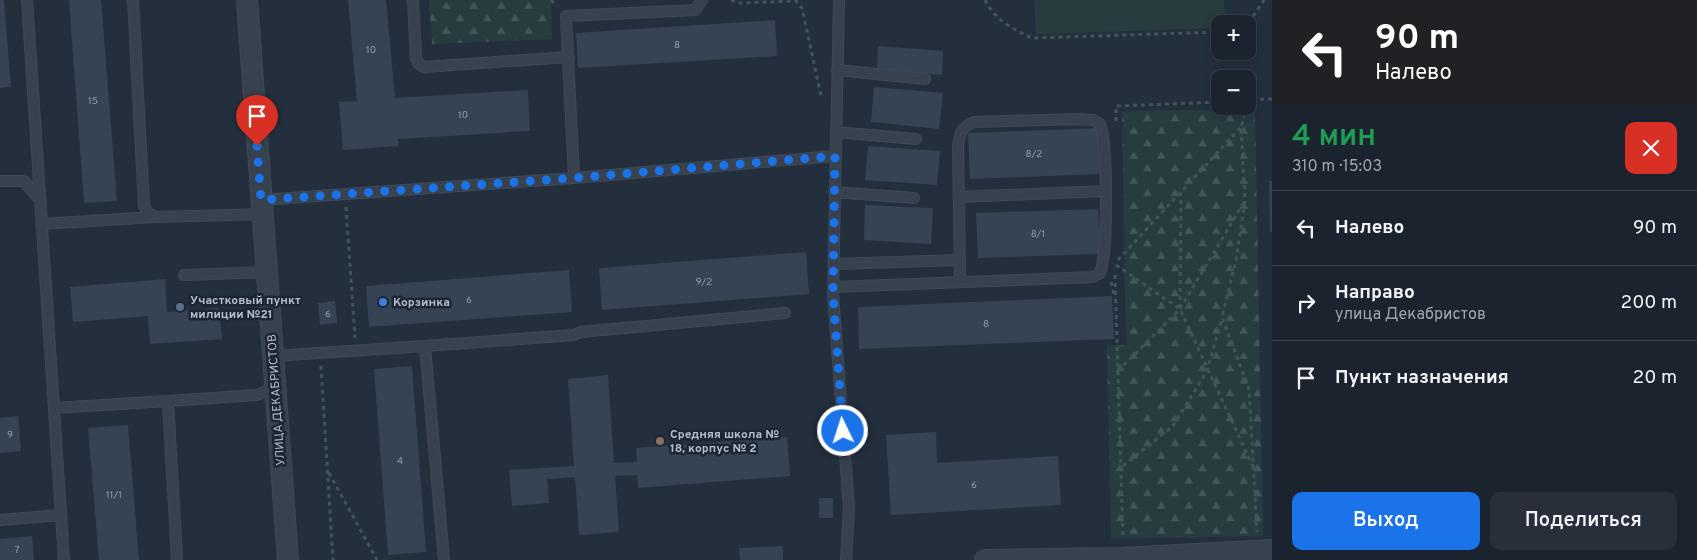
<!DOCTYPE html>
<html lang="ru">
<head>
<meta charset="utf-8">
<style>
  body { margin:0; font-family:Overpass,sans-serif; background:#282f3a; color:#f1f3f6; height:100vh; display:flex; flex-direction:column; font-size:19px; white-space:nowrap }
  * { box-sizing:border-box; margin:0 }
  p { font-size:16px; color:#a0a4aa }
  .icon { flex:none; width:28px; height:28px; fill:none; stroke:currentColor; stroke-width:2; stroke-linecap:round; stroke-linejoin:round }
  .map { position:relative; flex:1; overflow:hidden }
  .side { display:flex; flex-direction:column; background:#1b232e; width:425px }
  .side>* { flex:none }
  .hud { background:#202124; color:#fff; overflow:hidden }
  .buttons { position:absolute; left:1211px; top:15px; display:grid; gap:10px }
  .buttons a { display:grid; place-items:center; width:45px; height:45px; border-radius:10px; background:#1b232e; box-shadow:0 2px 8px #0003,0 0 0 1px #39404a; font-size:25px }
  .pin { position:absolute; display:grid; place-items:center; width:42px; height:42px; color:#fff; margin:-51px -21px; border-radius:50% 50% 50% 0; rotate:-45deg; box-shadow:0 0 5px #0007 }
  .pin .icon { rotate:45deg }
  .me { position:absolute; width:55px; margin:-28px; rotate:356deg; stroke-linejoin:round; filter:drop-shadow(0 0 4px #0008) }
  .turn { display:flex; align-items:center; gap:18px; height:105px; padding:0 20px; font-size:22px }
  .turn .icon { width:65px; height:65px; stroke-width:2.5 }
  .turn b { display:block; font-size:35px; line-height:42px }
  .round { display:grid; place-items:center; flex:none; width:52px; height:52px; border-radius:10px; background:#282f3a }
  .headline { display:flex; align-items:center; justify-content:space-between; height:85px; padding:0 20px }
  h1 { font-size:30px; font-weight:600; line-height:38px; color:#1e9e55 }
  .button { display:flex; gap:10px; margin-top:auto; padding:10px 20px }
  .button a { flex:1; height:58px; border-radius:10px; background:#1a73e8; color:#fff; font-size:20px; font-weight:600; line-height:58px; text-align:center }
  .button a+a { background:#282f3a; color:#f1f3f6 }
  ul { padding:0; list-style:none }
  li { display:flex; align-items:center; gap:15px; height:75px; padding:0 20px; border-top:1px solid #39404a }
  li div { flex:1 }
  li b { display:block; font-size:19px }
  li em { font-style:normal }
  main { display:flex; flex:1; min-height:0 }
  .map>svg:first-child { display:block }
  .grass { fill:#263c3f }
  .forest { fill:url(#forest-firs) }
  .building { fill:#364354 }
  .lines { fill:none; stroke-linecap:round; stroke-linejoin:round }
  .service-casing { stroke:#414a57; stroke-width:12 }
  .minor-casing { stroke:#414a57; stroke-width:22 }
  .path { stroke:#3f5557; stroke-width:3; stroke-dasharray:4 4; stroke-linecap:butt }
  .service { stroke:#38414e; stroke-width:10 }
  .minor { stroke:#38414e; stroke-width:20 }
  .route { stroke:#1a73e8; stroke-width:9; stroke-dasharray:0 16.2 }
  .shop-dot { fill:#3f7fe0; stroke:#1d2633; stroke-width:2 }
  .service-dot { fill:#5c6f8a; stroke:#1d2633; stroke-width:2 }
  .education-dot { fill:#8d6e63; stroke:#1d2633; stroke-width:2 }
  .labels { text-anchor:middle; stroke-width:5; stroke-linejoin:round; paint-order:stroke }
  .number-label { font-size:10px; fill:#929caa }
  .poi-label { font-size:12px; font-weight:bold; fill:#b4bcc9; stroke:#1d2633; text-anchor:start }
  .street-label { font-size:12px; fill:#b4bcc9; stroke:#1d2633 }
</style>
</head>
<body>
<main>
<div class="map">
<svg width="1272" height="560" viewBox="0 0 1272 560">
  <defs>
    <pattern id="forest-firs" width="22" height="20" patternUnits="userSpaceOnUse" patternTransform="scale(1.25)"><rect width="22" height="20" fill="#263c3f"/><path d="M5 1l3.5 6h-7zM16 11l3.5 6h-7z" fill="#435659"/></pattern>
  </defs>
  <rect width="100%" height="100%" fill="#242f3e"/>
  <!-- grass -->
  <path class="grass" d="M1034,0h190l1,24h-5v4l-184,6z"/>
  <!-- forest -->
  <path class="forest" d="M429,0h122l1,39 -120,5z
    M1255,109l8,427 -152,3 -4,-193 19,-1 -4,-234z"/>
  <!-- building -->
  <path class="building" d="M0,0h4l7,87 -11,1z
    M69,0h32l16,201 -33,2z
    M348,0h38l9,98 133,-8 2,41 -132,8v7l-55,4 -4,-48 18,-1z
    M775,20l2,36 -199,12 -2,-35z
    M878,46l65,5 -1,24 -65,-5z
    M874,87l69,6 -4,36 -68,-7z
    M1098,128l2,46 -130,5 -2,-46z
    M868,146l72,5 -3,34 -72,-5z
    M1269,181h3v51h-2z
    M865,205l68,3 -2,36 -67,-4z
    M1098,209l2,45 -122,4 -2,-45z
    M806,252l3,42 -207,16 -3,-42z
    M569,270l3,42 -203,15 -3,-41z
    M165,279l2,33 52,-4 3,31 -72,5 -2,-28 -75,6 -3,-35z
    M1112,296l2,43 -255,10 -1,-42z
    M335,301l2,22 -17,2 -2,-22z
    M412,366l14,186 -38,3 -14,-186z
    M608,375l6,88 23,-1 -1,-14 151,-11 3,39 -152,12 -1,-13 -22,1 4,56 -40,3 -4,-58 -28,2 2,24 -37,3 -3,-36 65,-4 -6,-87z
    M18,416l3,35 -21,2v-35z
    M128,425l11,135h-40l-11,-132z
    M936,432l1,31 121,-7 3,49 -170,10 -5,-80z
    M819,498h14v20h-14z
    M32,536l2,24h-34v-21z
    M783,546v14h-43l-1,-12z"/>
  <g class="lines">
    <defs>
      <path id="service" d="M27,0l37,560
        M133,0l11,206 4,7 8,4 107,-3
        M413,0l3,58 3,6 5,3 145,-10
        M839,0l-6,294 16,215 -3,51
        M837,70l88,9
        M836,132l80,7
        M574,178l-8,-162 129,-6 7,-10
        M0,181h24l17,20
        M834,192l80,6
        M959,197l146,-6
        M261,200l313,-22 261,-22
        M42,224l113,-7
        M834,264l126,-4
        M184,275l83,-3
        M833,287l260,-10 7,-4c8,-20 8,-129 0,-149l-7,-4 -13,-1 -106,3c-13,5 -14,12 -16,24l2,136
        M425,346l149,-11 7,-3 204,-19
        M273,356l152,-10 19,214
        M54,408l114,-7
        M0,520l60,-5
        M177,560l-9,-159 89,-6 19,-8"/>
      <path id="minor" d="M247,0l41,560
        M985,560l138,-2 149,-8"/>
    </defs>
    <!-- service casing -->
    <use href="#service" class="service-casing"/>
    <!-- minor casing -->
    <use href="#minor" class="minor-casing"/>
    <!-- path -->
    <path class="path" d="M551,0l6,6
      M731,0l9,3 56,-2 6,7 19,88
      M985,0c10,20 28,29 47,38l188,-6
      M1239,24l15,-9 10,-15
      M1248,104v-4l24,-1
      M1247,106l-6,21 4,74 -9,59 -14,57 27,72 8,143
      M1116,121v-15l104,-4
      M346,207l9,131
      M1118,260l123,-133
      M1116,265l64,44 74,160
      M1115,275l8,264
      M1111,282l4,16
      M1180,308l1,-115
      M321,366l12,194
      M1118,371l62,-62 64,-107
      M1123,466l50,-40 34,-55 15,-53
      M329,473l48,87"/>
    <!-- service -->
    <use href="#service" class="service"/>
    <!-- minor -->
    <use href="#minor" class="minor"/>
  </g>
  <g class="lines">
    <!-- route -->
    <path class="route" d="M257,146l4,54 313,-22 261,-22 -2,138 10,137"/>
  </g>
  <!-- markers -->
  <circle class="shop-dot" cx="383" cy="302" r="5"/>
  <circle class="service-dot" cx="180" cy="307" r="5"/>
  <circle class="education-dot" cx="660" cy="441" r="5"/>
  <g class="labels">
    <!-- number labels -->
    <g class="number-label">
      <text x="677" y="48">8</text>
      <text x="371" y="53">10</text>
      <text x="93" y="104">15</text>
      <text x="463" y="118">10</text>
      <text x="1034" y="157">8/2</text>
      <text x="1038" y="237">8/1</text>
      <text x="704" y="285">9/2</text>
      <text x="469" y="303">6</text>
      <text x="328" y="317">6</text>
      <text x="986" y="327">8</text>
      <text x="10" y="438">9</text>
      <text x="400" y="464">4</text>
      <text x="974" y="488">6</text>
      <text x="114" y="498">11/1</text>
      <text x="17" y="553">7</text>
    </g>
    <!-- poi labels -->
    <g class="poi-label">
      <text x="190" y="304">Участковый пункт<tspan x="190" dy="14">милиции №21</tspan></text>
      <text x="393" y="306">Корзинка</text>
      <text x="670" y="438">Средняя школа №<tspan x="670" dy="14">18, корпус № 2</tspan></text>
    </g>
    <!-- street labels -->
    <g class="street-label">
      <text transform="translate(276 400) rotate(-94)" y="4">УЛИЦА ДЕКАБРИСТОВ</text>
    </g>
  </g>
</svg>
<div class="buttons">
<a>+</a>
<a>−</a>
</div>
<div class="pin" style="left:257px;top:146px;background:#d93025"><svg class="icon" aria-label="arrive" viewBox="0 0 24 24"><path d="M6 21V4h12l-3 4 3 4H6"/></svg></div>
<svg class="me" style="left:843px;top:431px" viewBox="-20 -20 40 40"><circle r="17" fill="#1a73e8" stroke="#fff" stroke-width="3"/><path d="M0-11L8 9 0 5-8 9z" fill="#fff"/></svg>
</div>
<section class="side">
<div class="hud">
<div class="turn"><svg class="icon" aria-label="left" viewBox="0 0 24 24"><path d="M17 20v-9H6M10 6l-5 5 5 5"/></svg><div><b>90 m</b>Налево</div></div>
</div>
<div class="headline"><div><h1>4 мин</h1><p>310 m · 15:03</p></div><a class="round" style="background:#d93025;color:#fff"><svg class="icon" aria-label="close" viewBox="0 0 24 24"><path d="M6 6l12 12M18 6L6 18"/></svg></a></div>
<ul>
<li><svg class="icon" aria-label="left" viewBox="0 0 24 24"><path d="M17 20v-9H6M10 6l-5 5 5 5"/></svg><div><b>Налево</b></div><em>90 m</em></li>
<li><svg class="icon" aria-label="right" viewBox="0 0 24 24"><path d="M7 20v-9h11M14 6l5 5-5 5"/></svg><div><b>Направо</b><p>улица Декабристов</p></div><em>200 m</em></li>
<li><svg class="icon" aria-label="arrive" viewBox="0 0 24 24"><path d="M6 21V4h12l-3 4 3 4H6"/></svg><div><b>Пункт назначения</b></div><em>20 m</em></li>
</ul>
<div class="button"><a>Выход</a><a>Поделиться</a></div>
</section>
</main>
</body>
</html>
